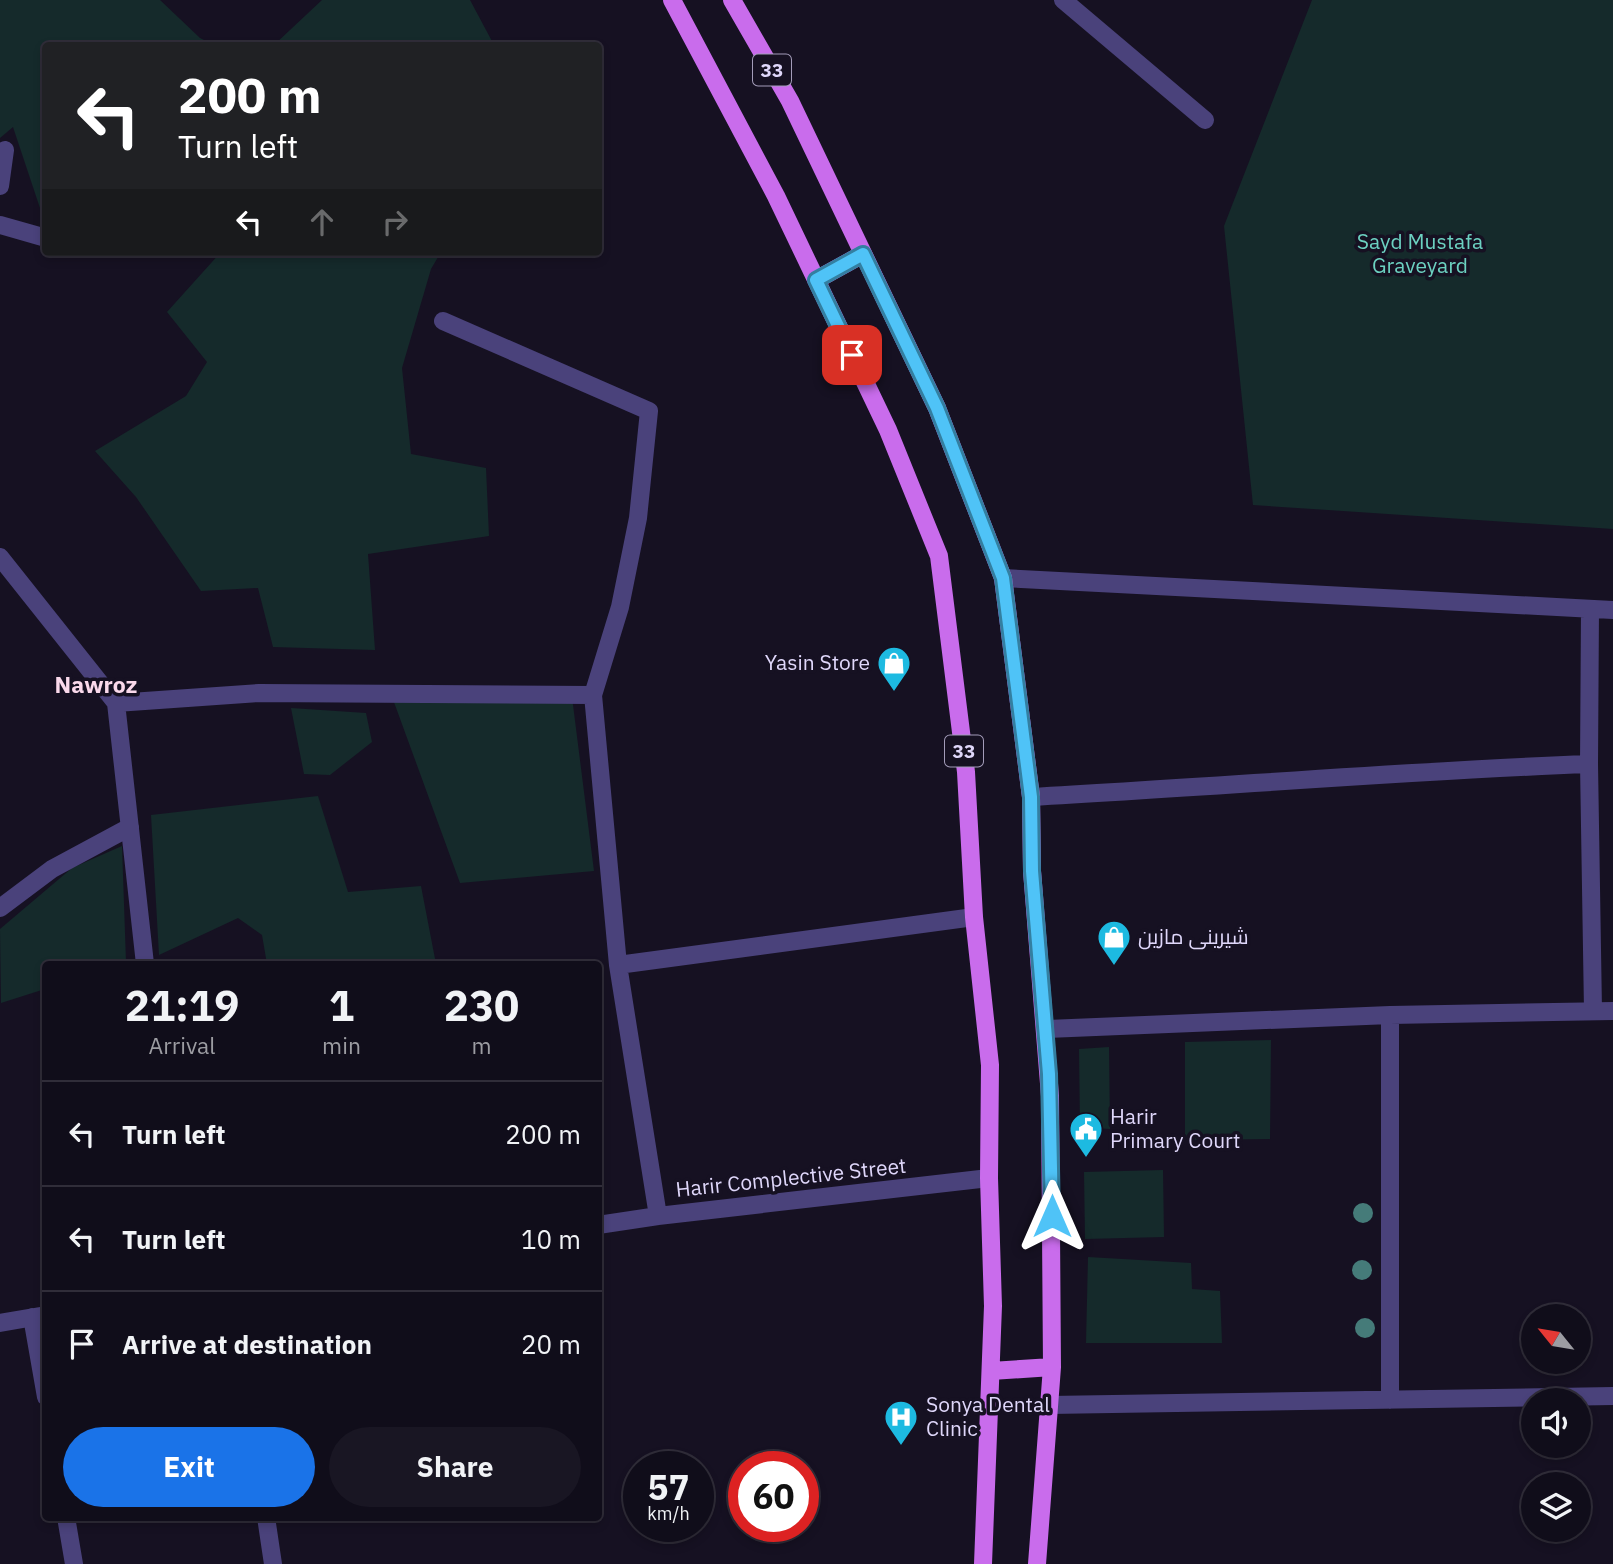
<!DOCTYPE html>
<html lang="en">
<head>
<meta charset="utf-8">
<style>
  body { margin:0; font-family:"IBM Plex Sans",Cairo,sans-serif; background:#191623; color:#f1f3f6; height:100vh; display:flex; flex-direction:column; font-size:26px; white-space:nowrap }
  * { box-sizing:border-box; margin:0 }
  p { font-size:23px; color:#9c9ca2 }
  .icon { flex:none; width:38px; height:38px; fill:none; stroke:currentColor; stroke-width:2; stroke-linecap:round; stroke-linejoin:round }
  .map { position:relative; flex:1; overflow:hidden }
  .panel { position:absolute; left:42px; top:961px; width:560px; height:560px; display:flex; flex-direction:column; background:#100d1a; border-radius:7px; box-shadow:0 4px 10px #0003,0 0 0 2px #302d39 }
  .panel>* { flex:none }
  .guide { position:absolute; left:42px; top:42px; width:560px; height:214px; border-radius:7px; box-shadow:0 4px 10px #0003,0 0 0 2px #302d39; background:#202124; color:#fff; overflow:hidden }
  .needle { width:46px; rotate:300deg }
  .controls { position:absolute; left:1521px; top:1304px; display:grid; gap:14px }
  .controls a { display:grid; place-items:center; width:70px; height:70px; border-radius:50%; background:#100d1a; box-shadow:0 4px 10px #0003,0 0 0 2px #302d39; font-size:35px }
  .speed { position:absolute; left:623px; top:1451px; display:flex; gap:14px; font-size:35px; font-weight:700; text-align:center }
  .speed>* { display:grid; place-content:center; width:91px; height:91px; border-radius:50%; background:#100d1a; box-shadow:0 4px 10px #0003,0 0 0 2px #302d39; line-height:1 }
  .speed small { font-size:18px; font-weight:400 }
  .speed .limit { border:10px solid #d22; background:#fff; color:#111 }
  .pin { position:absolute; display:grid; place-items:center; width:60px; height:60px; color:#fff; margin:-30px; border-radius:14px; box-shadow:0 4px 10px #0006 }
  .me { position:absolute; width:77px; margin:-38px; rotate:0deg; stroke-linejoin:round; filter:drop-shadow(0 0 5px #0008) }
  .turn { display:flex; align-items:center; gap:24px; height:147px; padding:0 21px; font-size:32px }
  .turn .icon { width:91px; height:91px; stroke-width:2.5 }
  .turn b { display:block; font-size:49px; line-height:60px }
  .lanes { display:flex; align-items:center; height:66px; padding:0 21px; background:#0003; justify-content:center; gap:35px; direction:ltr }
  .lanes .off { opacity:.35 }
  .eta { display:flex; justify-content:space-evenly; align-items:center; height:119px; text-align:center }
  .eta b { font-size:42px; font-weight:700; line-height:49px }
  .cta { display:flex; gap:14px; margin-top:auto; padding:14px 21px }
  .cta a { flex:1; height:80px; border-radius:42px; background:#1a73e8; color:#fff; font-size:28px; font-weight:700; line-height:80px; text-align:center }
  .cta a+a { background:#191623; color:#f1f3f6 }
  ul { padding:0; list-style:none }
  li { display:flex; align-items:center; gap:21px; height:105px; padding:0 21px; border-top:2px solid #302d39 }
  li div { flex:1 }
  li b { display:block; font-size:26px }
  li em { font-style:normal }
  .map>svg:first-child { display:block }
  .green { fill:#152a2b }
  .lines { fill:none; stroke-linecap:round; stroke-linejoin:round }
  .street { stroke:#4a427b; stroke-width:18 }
  .primary { stroke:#c96cec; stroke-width:18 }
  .tree { fill:#457b79 }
  .route-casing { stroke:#337fa1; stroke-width:18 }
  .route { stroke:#4fc3f7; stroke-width:12 }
  .labels { text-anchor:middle; stroke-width:7; stroke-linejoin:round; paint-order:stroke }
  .shield { fill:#161122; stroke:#a39cb9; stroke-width:2 }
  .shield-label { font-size:19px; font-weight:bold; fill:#dfd7fa }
  .park-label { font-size:21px; fill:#6cd1c1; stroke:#161122 }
  .poi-label { font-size:21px; fill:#dfd7fa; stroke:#161122; text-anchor:start }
  .street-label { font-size:21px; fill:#dfd7fa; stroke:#161122 }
  .neighbourhood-label { font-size:23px; font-weight:bold; fill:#fad9eb; stroke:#161122 }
</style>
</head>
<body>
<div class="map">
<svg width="1613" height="1564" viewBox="0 0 1613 1564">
  <rect width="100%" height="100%" fill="#161122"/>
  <!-- green -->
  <path class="green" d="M0,0h160l40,38 14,7 -168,1v164l-5,1 -28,-84 -13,11z
    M322,0h148l24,45h-220z
    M1312,0h301v529l-360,-24 -29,-279z
    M221,252h220l-10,17 -29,99 9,86 75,14 3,68 -121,18 7,96 -102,-3 -15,-59 -57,3 -65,-94 -41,-46 91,-55 21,-34 -40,-50z
    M571,689l23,182 -134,12 -69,-189z
    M291,708l75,5 6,29 -42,33 -26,-1z
    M318,796l30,96 73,-6 15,78h-169l-5,-29 -24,-17 -79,37 -8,-140z
    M122,846l4,116 -80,2 -1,25 -44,14 -1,-74 72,-61z
    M1271,1040l-1,99 -85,1v-98z
    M1109,1047l1,82 -30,-2 -1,-78z
    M1163,1170l1,67 -79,2 -1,-67z
    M1088,1257l103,6 1,26 28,2 2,52h-136z"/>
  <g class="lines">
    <!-- street -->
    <path class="street" d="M1063,0l142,120
      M0,186l5,-36
      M0,225l46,13
      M443,321l206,90 -11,107 -18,89 -27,88 25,270 40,251
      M0,557l116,146 29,261
      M1003,578l610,32
      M116,703l143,-10 334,2
      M1589,764l1,-155
      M1031,797c186,-10 372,-26 558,-33l4,247
      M0,908l52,-39 78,-42
      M618,965l356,-48
      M1390,1015v385
      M1047,1029l343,-14 223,-4
      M598,1225l60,-9 331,-38
      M32,1317l14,80
      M0,1323l46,-8
      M1049,1405l564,-9
      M66,1517l8,47
      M266,1517l7,47"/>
    <!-- primary -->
    <path class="primary" d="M672,0l104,196 112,234 51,126 27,216 8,145 16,148 -1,113 4,128 -10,258
      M732,0l58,101 147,307 66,170 28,219 1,74 18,225 2,271 -15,197
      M816,280l47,-26
      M991,1371l61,-4"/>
  </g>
  <!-- trees -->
  <g class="tree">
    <circle cx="1363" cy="1213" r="10"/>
    <circle cx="1362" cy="1270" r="10"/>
    <circle cx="1365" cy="1328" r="10"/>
  </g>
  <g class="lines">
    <defs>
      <path id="route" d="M852,355l-36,-75 47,-26 74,154 66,170 28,219 1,74 17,203 3,142"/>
    </defs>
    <!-- route casing -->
    <use href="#route" class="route-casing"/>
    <!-- route -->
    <use href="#route" class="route"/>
  </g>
  <!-- icons -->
  <defs>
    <symbol id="shop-pin" viewBox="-11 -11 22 30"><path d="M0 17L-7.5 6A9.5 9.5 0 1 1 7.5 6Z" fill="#1dbae1" stroke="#161122"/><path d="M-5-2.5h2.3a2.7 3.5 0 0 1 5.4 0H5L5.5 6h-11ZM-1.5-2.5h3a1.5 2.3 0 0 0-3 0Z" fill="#fff"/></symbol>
    <symbol id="civic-pin" viewBox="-11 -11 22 30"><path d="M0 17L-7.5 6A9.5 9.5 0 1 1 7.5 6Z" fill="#1dbae1" stroke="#161122"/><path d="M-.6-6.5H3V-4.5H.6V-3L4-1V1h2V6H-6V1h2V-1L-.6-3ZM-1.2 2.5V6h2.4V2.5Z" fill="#fff"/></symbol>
    <symbol id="hospital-pin" viewBox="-11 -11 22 30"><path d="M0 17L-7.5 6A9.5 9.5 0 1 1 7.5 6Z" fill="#1dbae1" stroke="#161122"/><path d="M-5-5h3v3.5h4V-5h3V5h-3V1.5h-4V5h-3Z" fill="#fff"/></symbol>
  </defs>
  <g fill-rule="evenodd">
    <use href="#shop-pin" x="875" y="644" width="38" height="52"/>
    <use href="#shop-pin" x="1095" y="918" width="38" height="52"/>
    <use href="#civic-pin" x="1067" y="1110" width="38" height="52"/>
    <use href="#hospital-pin" x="882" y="1398" width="38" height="52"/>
  </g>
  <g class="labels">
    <!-- shield labels -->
    <g class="shield">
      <rect x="753" y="54.5" width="38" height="31" rx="5"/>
      <rect x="945" y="735.5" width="38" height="31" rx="5"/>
    </g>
    <g class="shield-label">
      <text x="772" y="77">33</text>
      <text x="964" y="758">33</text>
    </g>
    <!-- park labels -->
    <g class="park-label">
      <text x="1420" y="249">Sayd Mustafa<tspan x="1420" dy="24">Graveyard</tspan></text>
    </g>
    <!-- poi labels -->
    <g class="poi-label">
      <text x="870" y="670" text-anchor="end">Yasin Store</text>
      <text x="1138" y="944">شیرینی مازین</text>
      <text x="1110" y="1124">Harir<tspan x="1110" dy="24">Primary Court</tspan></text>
      <text x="926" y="1412">Sonya Dental<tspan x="926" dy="24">Clinic</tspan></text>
    </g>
    <!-- street labels -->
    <g class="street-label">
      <text transform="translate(791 1178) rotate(-6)" y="7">Harir Complective Street</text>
    </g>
    <!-- neighbourhood labels -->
    <g class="neighbourhood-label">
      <text x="96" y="693">Nawroz</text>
    </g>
  </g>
</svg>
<div class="controls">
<a><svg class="needle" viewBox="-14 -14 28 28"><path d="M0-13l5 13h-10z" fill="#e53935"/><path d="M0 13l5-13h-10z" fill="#9c9ca2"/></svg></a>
<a><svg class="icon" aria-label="sound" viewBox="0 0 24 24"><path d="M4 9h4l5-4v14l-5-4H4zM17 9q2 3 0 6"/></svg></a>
<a><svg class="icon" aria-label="layers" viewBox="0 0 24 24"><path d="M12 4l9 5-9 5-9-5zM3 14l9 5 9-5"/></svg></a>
</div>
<div class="speed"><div>57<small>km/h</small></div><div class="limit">60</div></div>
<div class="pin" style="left:852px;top:355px;background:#d93025"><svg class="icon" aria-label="arrive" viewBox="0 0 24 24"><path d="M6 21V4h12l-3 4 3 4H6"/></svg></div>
<svg class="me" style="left:1052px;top:1216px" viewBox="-20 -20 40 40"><path d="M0-17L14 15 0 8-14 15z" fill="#4fc3f7" stroke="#fff" stroke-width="4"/></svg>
<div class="guide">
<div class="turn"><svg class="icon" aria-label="left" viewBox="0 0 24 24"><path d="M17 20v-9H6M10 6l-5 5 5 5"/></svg><div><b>200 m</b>Turn left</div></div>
<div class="lanes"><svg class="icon" aria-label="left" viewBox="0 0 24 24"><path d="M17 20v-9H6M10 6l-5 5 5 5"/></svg><svg class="icon off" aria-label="ahead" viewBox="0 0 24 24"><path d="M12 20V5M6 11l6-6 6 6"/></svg><svg class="icon off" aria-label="right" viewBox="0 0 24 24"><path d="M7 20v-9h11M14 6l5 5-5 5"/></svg></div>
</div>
<section class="panel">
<div class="eta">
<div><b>21:19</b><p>Arrival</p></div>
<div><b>1</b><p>min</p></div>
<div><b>230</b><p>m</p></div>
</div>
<ul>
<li><svg class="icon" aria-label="left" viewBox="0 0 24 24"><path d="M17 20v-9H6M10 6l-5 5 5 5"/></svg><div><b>Turn left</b></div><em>200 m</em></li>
<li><svg class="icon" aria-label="left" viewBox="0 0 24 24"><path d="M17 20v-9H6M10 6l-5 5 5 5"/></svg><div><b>Turn left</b></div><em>10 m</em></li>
<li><svg class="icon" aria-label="arrive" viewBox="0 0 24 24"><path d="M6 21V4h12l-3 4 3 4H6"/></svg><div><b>Arrive at destination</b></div><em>20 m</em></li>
</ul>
<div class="cta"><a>Exit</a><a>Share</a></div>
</section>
</div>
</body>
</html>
